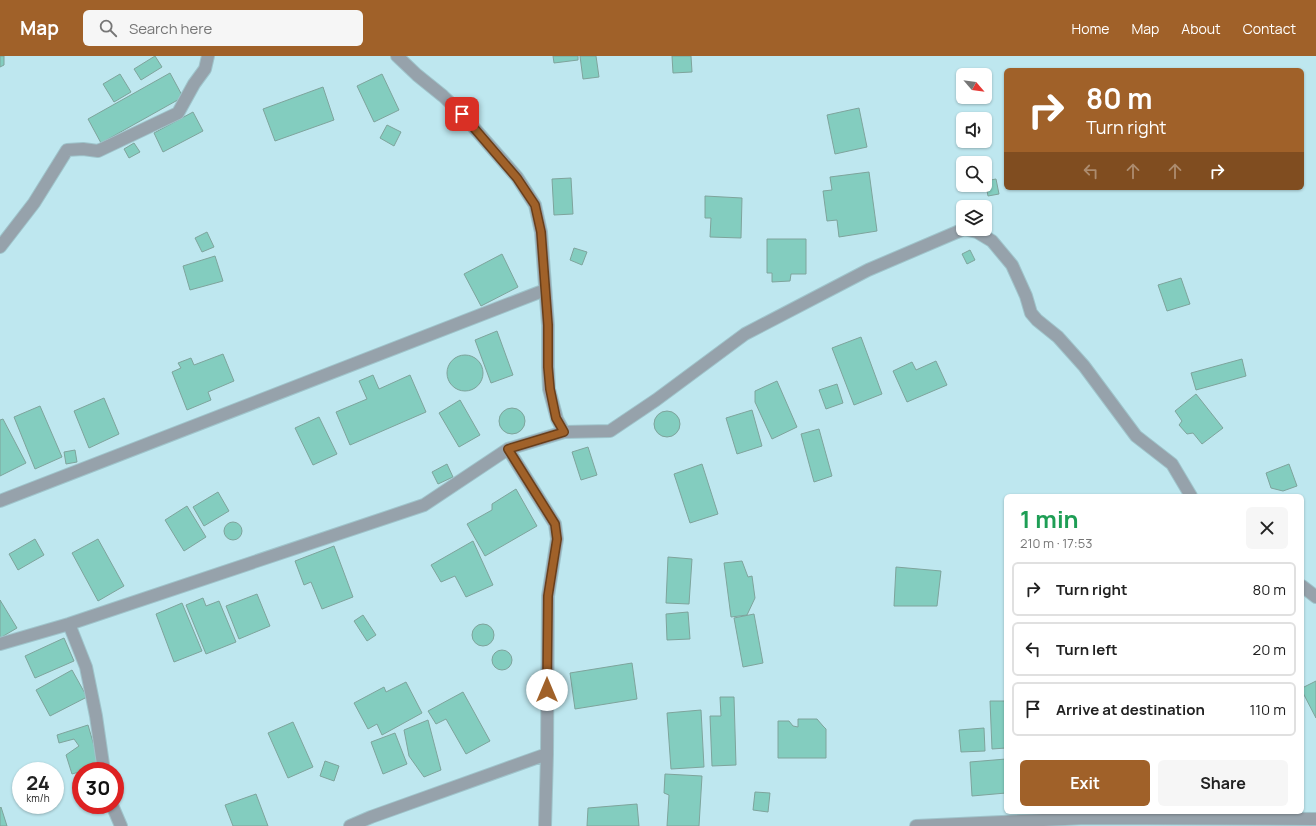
<!DOCTYPE html>
<html lang="en">
<head>
<meta charset="utf-8">
<style>
  body { margin:0; font-family:Manrope,sans-serif; background:#f6f6f6; color:#222; height:100vh; display:flex; flex-direction:column; font-size:15px; white-space:nowrap }
  * { box-sizing:border-box; margin:0 }
  p { font-size:13px; color:#767676 }
  .icon { flex:none; width:22px; height:22px; fill:none; stroke:currentColor; stroke-width:2; stroke-linecap:round; stroke-linejoin:round }
  .map { position:relative; flex:1; overflow:hidden }
  .drawer { position:absolute; left:1004px; top:438px; width:300px; height:320px; display:flex; flex-direction:column; background:#fff; border-radius:6px; box-shadow:0 1px 3px #0004 }
  .drawer>* { flex:none }
  .guide { position:absolute; left:1004px; top:12px; width:300px; height:122px; border-radius:6px; box-shadow:0 1px 3px #0004; background:#a06129; color:#fff; overflow:hidden }
  .needle { width:26px; rotate:118deg }
  .buttons { position:absolute; left:956px; top:12px; display:grid; gap:8px }
  .buttons a { display:grid; place-items:center; width:36px; height:36px; border-radius:6px; background:#fff; box-shadow:0 1px 3px #0004; font-size:20px }
  .speed { position:absolute; left:12px; top:706px; display:flex; gap:8px; font-size:20px; font-weight:700; text-align:center }
  .speed>* { display:grid; place-content:center; width:52px; height:52px; border-radius:50%; background:#fff; box-shadow:0 1px 3px #0004; line-height:1 }
  .speed small { font-size:10px; font-weight:400 }
  .speed .limit { border:6px solid #d22; background:#fff; color:#111 }
  .pin { position:absolute; display:grid; place-items:center; width:34px; height:34px; color:#fff; margin:-17px; border-radius:8px; box-shadow:0 2px 6px #0006 }
  .me { position:absolute; width:44px; margin:-22px; rotate:0deg; stroke-linejoin:round; filter:drop-shadow(0 0 3px #0008) }
  .turn { display:flex; align-items:center; gap:14px; height:84px; padding:0 16px; font-size:18px }
  .turn .icon { width:52px; height:52px; stroke-width:2.5 }
  .turn b { display:block; font-size:28px; line-height:34px }
  .lanes { display:flex; align-items:center; height:38px; padding:0 16px; background:#0003; justify-content:center; gap:20px; direction:ltr }
  .lanes .off { opacity:.35 }
  .round { display:grid; place-items:center; flex:none; width:42px; height:42px; border-radius:6px; background:#f6f6f6 }
  .head { display:flex; align-items:center; justify-content:space-between; height:68px; padding:0 16px }
  h1 { font-size:24px; font-weight:700; line-height:30px; color:#1e9e55 }
  .action { display:flex; gap:8px; margin-top:auto; padding:8px 16px }
  .action a { flex:1; height:46px; border-radius:6px; background:#a06129; color:#fff; font-size:16px; font-weight:700; line-height:46px; text-align:center }
  .action a+a { background:#f6f6f6; color:#222 }
  ul { padding:0; list-style:none }
  li { display:flex; align-items:center; gap:12px; height:54px; margin:0 8px 6px; padding:0 8px; border:2px solid #e0e0e0; border-radius:6px }
  li div { flex:1 }
  li b { display:block; font-size:15px }
  li em { font-style:normal }
  header { display:flex; align-items:center; gap:24px; box-sizing:border-box; height:56px; padding:0 20px; background:#a06129; color:#fff }
  header strong { font-size:19px }
  nav { display:flex; gap:22px; margin-inline-start:auto; font-size:14px }
  .search { width:280px; height:36px; background:#f6f6f6; display:flex; align-items:center; gap:10px; box-sizing:border-box; padding:0 14px; border-radius:6px; color:#767676; font-size:15px }
  .map>svg:first-child { display:block }
  .building { fill:#83cdbf; stroke:#7ea49c }
  .lines { fill:none; stroke-linecap:round; stroke-linejoin:round }
  .street-casing { stroke:#9fc4cb; stroke-width:14 }
  .street { stroke:#96a2ab; stroke-width:12 }
  .route-casing { stroke:#683f1b; stroke-width:10 }
  .route { stroke:#a06129; stroke-width:7 }
</style>
</head>
<body>
<header>
<strong>Map</strong>
<div class="search"><svg class="icon" aria-label="search" viewBox="0 0 24 24"><circle cx="10" cy="10" r="6"/><path d="M15 15l6 6"/></svg>Search here</div>
<nav><a>Home</a><a>Map</a><a>About</a><a>Contact</a></nav>
</header>
<div class="map">
<svg width="1316" height="770" viewBox="0 0 1316 770">
  <rect width="100%" height="100%" fill="#bee7ef"/>
  <!-- building -->
  <path class="building" d="M0,0h4v9l-4,2z
    M155,0l7,11 -21,13 -7,-11z
    M553,0h25v4l-24,3z
    M580,0h16l3,21 -16,2z
    M672,0h19l1,16 -19,1z
    M170,17l13,24 -82,46 -13,-24z
    M120,18l11,18 -17,10 -11,-18z
    M382,18l17,36 -25,12 -17,-36z
    M323,31l11,33 -59,21 -12,-32z
    M859,52l8,39 -32,7 -8,-39z
    M193,56l10,19 -40,21 -9,-19z
    M387,69l14,7 -7,14 -14,-8z
    M134,87l6,9 -11,6 -5,-9z
    M869,116l8,59 -38,6 -2,-17 -10,1 -4,-30 9,-1 -2,-13z
    M571,122l2,36 -19,1 -2,-36z
    M996,123l3,15 -11,2 -3,-15z
    M705,140l37,2 -1,40 -31,-1 1,-19h-6z
    M207,176l7,15 -12,5 -7,-14z
    M767,183h39v35h-15l-1,7 -18,1v-9h-5z
    M574,192l13,4 -5,13 -12,-5z
    M970,194l5,10 -8,4 -5,-10z
    M502,198l16,33 -37,19 -17,-32z
    M215,200l8,25 -33,9 -7,-24z
    M1181,222l9,26 -23,7 -9,-26z
    M497,275l16,44 -22,8 -16,-43z
    M861,281l21,57 -28,11 -22,-57z
    M223,298l11,27 -26,11 3,8 -24,10 -15,-38 9,-4 -3,-5 13,-5 3,7z
    M447 317a18 18 0 1 1 36 0a18 18 0 1 1-36 0Z
    M1242,303l4,17 -50,14 -5,-17z
    M936,305l11,24 -40,17 -14,-31 19,-9 4,8z
    M373,319l6,14 31,-14 16,37 -76,33 -14,-33 31,-13 -8,-18z
    M777,325l20,46 -25,12 -17,-37v-11z
    M837,328l6,19 -17,6 -7,-19z
    M1196,338l27,34 -21,16 -9,-11 -6,1 -8,-9 3,-4 -7,-10z
    M104,342l15,36 -30,14 -15,-37z
    M460,344l20,35 -21,12 -20,-34z
    M40,350l22,51 -27,12 -21,-52z
    M499 365a13 13 0 1 1 26 0a13 13 0 1 1-26 0Z
    M752,354l10,36 -25,8 -11,-36z
    M654 368a13 13 0 1 1 26 0a13 13 0 1 1-26 0Z
    M319,361l18,37 -24,11 -18,-37z
    M3,363l23,44 -26,13v-56z
    M819,373l13,47 -18,6 -13,-48z
    M588,391l9,28 -16,5 -9,-28z
    M75,394l2,12 -11,2 -2,-12z
    M447,408l6,13 -15,7 -6,-12z
    M702,408l16,50 -28,9 -16,-49z
    M1289,408l8,22 -14,5 -12,-3 -5,-15z
    M516,433l21,37 -52,30 -18,-32 25,-14v-6z
    M218,436l11,19 -25,15 -11,-19z
    M187,450l19,31 -22,14 -19,-31z
    M224 475a9 9 0 1 1 18 0a9 9 0 1 1-18 0Z
    M35,483l9,16 -26,15 -9,-16z
    M98,483l26,47 -26,15 -26,-48z
    M473,485l20,44 -27,12 -11,-21 -14,6 -10,-17z
    M334,490l19,51 -31,12 -11,-27 -7,3 -9,-24z
    M668,501l24,2 -3,45 -23,-1z
    M742,505l6,16 4,-1 3,22 -8,17 -16,2 -7,-54z
    M896,511l45,4 -4,35h-43z
    M257,538l13,32 -31,13 -13,-33z
    M203,542l3,8 13,-5 17,41 -30,12 -20,-49z
    M0,544l17,28 -17,10z
    M182,547l20,48 -28,11 -18,-48z
    M688,556l2,27 -23,1 -1,-26z
    M754,558l9,49 -20,4 -9,-49z
    M363,559l13,20 -9,6 -13,-20z
    M472 579a11 11 0 1 1 22 0a11 11 0 1 1-22 0Z
    M64,582l10,23 -39,17 -10,-22z
    M492 604a10 10 0 1 1 20 0a10 10 0 1 1-20 0Z
    M632,607l5,36 -62,10 -5,-36z
    M72,614l15,27 -37,19 -14,-26z
    M1316,625v37l-14,-27v-3z
    M406,626l16,31 -40,22 -5,-11 -9,5 -14,-26 30,-16 2,5z
    M463,636l27,49 -24,13 -20,-35 -10,5 -8,-13z
    M720,641h14l2,68 -24,1 -2,-50h11z
    M990,645h16v47l-14,1z
    M701,654l3,57 -33,2 -4,-56z
    M798,663h19l6,7 3,3v29h-48v-37h11l4,5 5,1z
    M428,664l13,50 -17,7 -15,-21 -5,-26z
    M293,666l20,45 -25,11 -20,-45z
    M88,669l12,41 -28,8 -6,-19 13,-9 -5,-7 -15,4 -2,-8z
    M984,672l1,23 -24,1 -2,-22z
    M395,677l12,31 -24,10 -12,-32z
    M1006,703v34l-34,3 -2,-34z
    M325,705l14,5 -5,15 -14,-5z
    M665,718l37,2 -3,50h-32l2,-31 -5,-2z
    M755,736l15,1 -2,19 -15,-2z
    M256,738l12,32h-35l-8,-21z
    M637,748l2,22h-52l1,-18z
    M1,751l6,19h-7v-18z
    M1058,756h22v1l-22,1z"/>
  <g class="lines">
    <defs>
      <path id="street" d="M397,0l20,19 26,21 19,18 55,63 18,28 6,27 7,93v42l1,22 8,30 7,13
        M0,191l34,-44 33,-53 16,-1 15,2 80,-38 16,-29 11,-15 3,-13
        M508,393l47,75 2,15 -9,57 -1,158 -2,72
        M0,445l545,-211
        M1302,530l14,11
        M69,568l17,43 10,49 8,55
        M0,588l69,-20 355,-119 84,-56 56,-17 46,-1 46,-31 89,-66 123,-64 96,-41 13,3 15,9 20,24 14,31 5,17 6,7 21,17 26,29 52,70 36,28 19,32
        M112,749l9,21
        M350,770l21,-9 176,-63
        M916,770l170,-8 230,1"/>
    </defs>
    <!-- street casing -->
    <use href="#street" class="street-casing"/>
    <!-- street -->
    <use href="#street" class="street"/>
  </g>
  <g class="lines">
    <defs>
      <path id="route" d="M462,58l55,64 18,27 6,27 7,93v42l2,22 6,29 8,14 -56,17 47,75 2,15 -9,57 -1,94"/>
    </defs>
    <!-- route casing -->
    <use href="#route" class="route-casing"/>
    <!-- route -->
    <use href="#route" class="route"/>
  </g>
</svg>
<div class="buttons">
<a><svg class="needle" viewBox="-14 -14 28 28"><path d="M0-13l5 13h-10z" fill="#e53935"/><path d="M0 13l5-13h-10z" fill="#767676"/></svg></a>
<a><svg class="icon" aria-label="sound" viewBox="0 0 24 24"><path d="M4 9h4l5-4v14l-5-4H4zM17 9q2 3 0 6"/></svg></a>
<a><svg class="icon" aria-label="search" viewBox="0 0 24 24"><circle cx="10" cy="10" r="6"/><path d="M15 15l6 6"/></svg></a>
<a><svg class="icon" aria-label="layers" viewBox="0 0 24 24"><path d="M12 4l9 5-9 5-9-5zM3 14l9 5 9-5"/></svg></a>
</div>
<div class="speed"><div>24<small>km/h</small></div><div class="limit">30</div></div>
<div class="pin" style="left:462px;top:58px;background:#d93025"><svg class="icon" aria-label="arrive" viewBox="0 0 24 24"><path d="M6 21V4h12l-3 4 3 4H6"/></svg></div>
<svg class="me" style="left:547px;top:634px" viewBox="-20 -20 40 40"><circle r="19" fill="#fff"/><path d="M0-13L10 11 0 6-10 11z" fill="#a06129"/></svg>
<div class="guide">
<div class="turn"><svg class="icon" aria-label="right" viewBox="0 0 24 24"><path d="M7 20v-9h11M14 6l5 5-5 5"/></svg><div><b>80 m</b>Turn right</div></div>
<div class="lanes"><svg class="icon off" aria-label="left" viewBox="0 0 24 24"><path d="M17 20v-9H6M10 6l-5 5 5 5"/></svg><svg class="icon off" aria-label="ahead" viewBox="0 0 24 24"><path d="M12 20V5M6 11l6-6 6 6"/></svg><svg class="icon off" aria-label="ahead" viewBox="0 0 24 24"><path d="M12 20V5M6 11l6-6 6 6"/></svg><svg class="icon" aria-label="right" viewBox="0 0 24 24"><path d="M7 20v-9h11M14 6l5 5-5 5"/></svg></div>
</div>
<section class="drawer">
<div class="head"><div><h1>1 min</h1><p>210 m · 17:53</p></div><a class="round"><svg class="icon" aria-label="close" viewBox="0 0 24 24"><path d="M6 6l12 12M18 6L6 18"/></svg></a></div>
<ul>
<li><svg class="icon" aria-label="right" viewBox="0 0 24 24"><path d="M7 20v-9h11M14 6l5 5-5 5"/></svg><div><b>Turn right</b></div><em>80 m</em></li>
<li><svg class="icon" aria-label="left" viewBox="0 0 24 24"><path d="M17 20v-9H6M10 6l-5 5 5 5"/></svg><div><b>Turn left</b></div><em>20 m</em></li>
<li><svg class="icon" aria-label="arrive" viewBox="0 0 24 24"><path d="M6 21V4h12l-3 4 3 4H6"/></svg><div><b>Arrive at destination</b></div><em>110 m</em></li>
</ul>
<div class="action"><a>Exit</a><a>Share</a></div>
</section>
</div>
</body>
</html>
